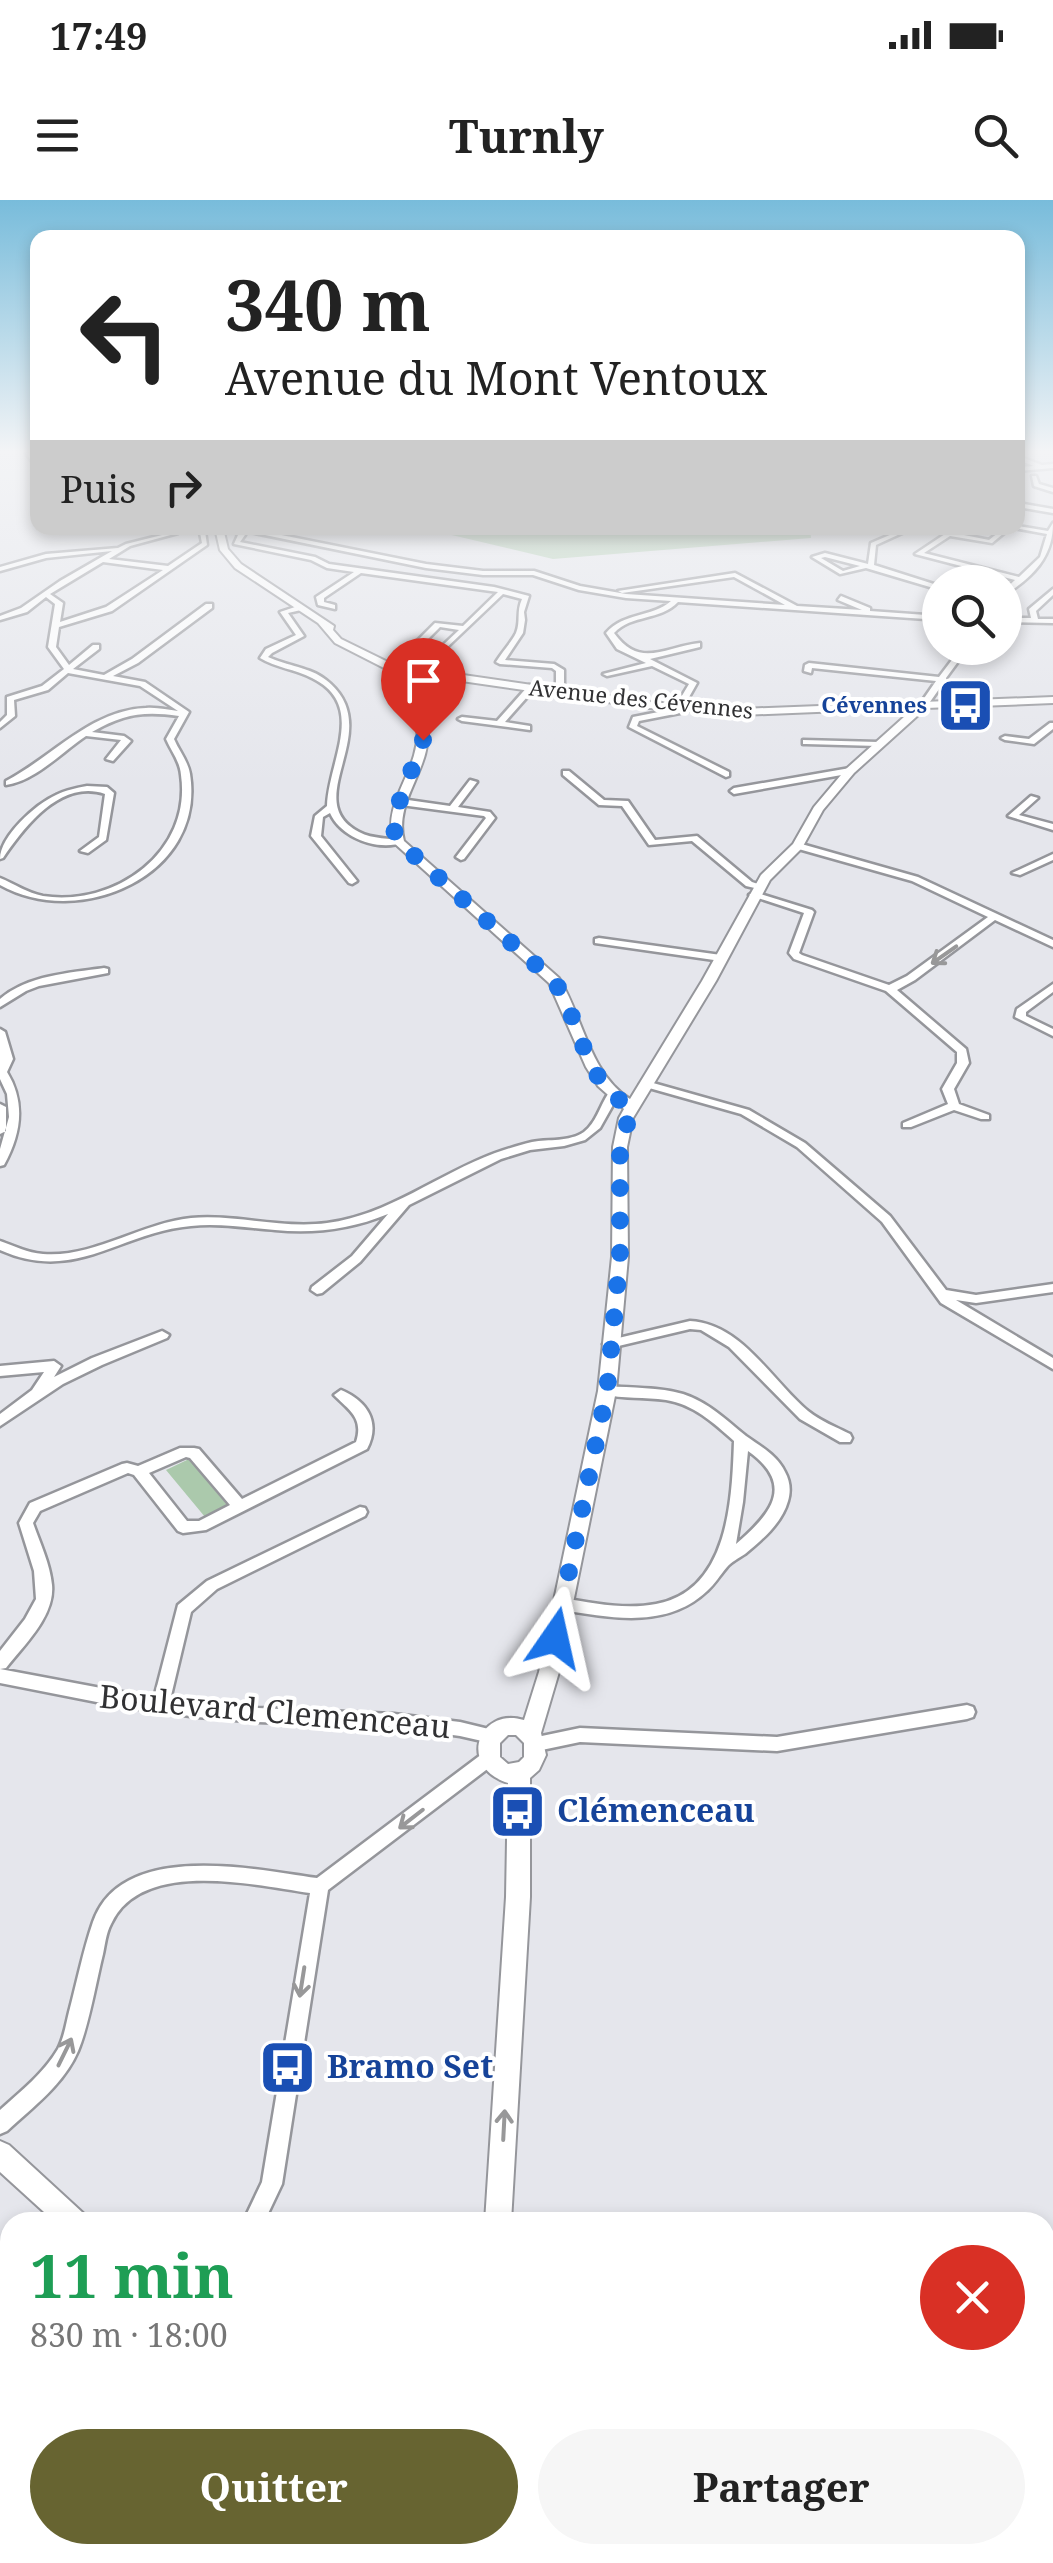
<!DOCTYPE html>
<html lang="fr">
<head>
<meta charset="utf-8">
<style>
  body { margin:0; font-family:"Noto Serif",serif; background:#f6f6f6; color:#222; height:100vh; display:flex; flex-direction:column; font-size:38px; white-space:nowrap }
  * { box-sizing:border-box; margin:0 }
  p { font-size:32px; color:#767676 }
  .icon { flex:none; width:55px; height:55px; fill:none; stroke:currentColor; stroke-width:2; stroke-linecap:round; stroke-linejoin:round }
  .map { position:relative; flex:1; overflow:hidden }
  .side { position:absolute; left:0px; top:2012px; width:1055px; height:352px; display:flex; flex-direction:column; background:#fff; border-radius:30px 30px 0 0; box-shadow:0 5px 15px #0003 }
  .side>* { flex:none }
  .guide { position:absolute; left:30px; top:30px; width:995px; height:305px; border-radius:20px; box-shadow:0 5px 15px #0003; background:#fff; color:#222; overflow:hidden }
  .tools { position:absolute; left:922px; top:365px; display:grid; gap:20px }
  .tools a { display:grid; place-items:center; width:100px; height:100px; border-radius:50%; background:#fff; box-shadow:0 5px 15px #0003; font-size:50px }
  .pin { position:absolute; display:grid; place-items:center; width:85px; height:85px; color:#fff; margin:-102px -42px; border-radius:50% 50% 50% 0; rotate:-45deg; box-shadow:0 0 10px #0007 }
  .pin .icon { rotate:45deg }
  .me { position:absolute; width:110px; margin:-55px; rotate:11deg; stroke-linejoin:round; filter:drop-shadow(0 0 8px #0008) }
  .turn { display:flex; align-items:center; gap:35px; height:210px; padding:0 30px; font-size:45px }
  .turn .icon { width:130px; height:130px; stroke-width:2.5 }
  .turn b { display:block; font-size:70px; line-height:85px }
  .then { display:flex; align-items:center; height:95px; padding:0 30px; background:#0003; gap:20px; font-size:38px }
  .round { display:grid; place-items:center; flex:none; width:105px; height:105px; border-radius:52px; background:#f6f6f6 }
  .head { display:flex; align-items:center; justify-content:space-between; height:170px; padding:0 30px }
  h1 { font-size:60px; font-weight:700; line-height:75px; color:#1e9e55 }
  .cta { display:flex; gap:20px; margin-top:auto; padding:20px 30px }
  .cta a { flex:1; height:115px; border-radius:60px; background:#676431; color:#fff; font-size:40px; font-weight:700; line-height:115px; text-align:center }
  .cta a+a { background:#f6f6f6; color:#222 }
  .status { display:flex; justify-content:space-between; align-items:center; height:70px; padding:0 50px; background:#fff; direction:ltr }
  .status svg { height:28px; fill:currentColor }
  header { display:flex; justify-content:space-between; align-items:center; height:130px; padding:0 30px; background:#fff; font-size:45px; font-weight:700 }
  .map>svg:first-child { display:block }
  .green { fill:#abc9ac }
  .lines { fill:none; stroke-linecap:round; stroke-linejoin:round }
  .minor-casing { stroke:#95969b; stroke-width:5 }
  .tertiary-casing { stroke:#95969b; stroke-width:4 }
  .minor { fill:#fff; fill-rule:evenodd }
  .tertiary { fill:#fff; fill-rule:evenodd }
  .oneway { stroke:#989899 }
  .route { stroke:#1a73e8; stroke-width:18; stroke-dasharray:0 32.4 }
  .labels { text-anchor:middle; stroke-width:8; stroke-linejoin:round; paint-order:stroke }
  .far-street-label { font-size:22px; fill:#313133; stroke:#fff }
  .far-transit-label { font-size:22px; font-weight:bold; fill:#164399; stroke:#fff; text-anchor:end }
  .near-street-label { font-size:32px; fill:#313133; stroke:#fff }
  .near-transit-label { font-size:32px; font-weight:bold; fill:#164399; stroke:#fff; text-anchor:start }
</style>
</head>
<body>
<div class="status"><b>17:49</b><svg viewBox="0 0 49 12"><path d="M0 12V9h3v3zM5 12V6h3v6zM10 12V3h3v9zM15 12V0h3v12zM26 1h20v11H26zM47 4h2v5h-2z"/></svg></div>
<header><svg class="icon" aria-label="menu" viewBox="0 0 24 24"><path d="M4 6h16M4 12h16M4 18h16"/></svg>Turnly<svg class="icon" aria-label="search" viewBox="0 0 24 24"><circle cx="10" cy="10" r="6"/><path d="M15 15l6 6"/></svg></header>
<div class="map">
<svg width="1053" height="2363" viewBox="0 0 1053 2363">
  <rect width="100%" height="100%" fill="#e5e6ec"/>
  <!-- green -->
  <path class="green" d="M422,328h388l1,10 -258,21z
    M189,1259l39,47 -23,11 -39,-47z"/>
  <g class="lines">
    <defs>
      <path id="minor" d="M26,253h6l6,9v8z
        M1018,256l24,9 11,-1v4l-35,3v-4l16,-1 -16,-6z
        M1032,276h4l3,8 14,4v4l-19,-6z
        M1018,303l35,6v4l-35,-6z
        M1053,323c0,35 -21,54 -48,72v-6l10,-9 -100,-26 36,-24h4l-1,3 35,7 15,-12h6l-18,15 -42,-7 -26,17 95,24 21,-20 7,-23 -33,-6 4,-2 30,5z
        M193,328h7l5,3 2,14 -95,66 -53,16 -3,20 13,18 24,-20h6v4l-26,20 31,6 28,-16 74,-55h6v4l-74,55 -25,13 32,6 44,30 -15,27c5,12 14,22 16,35 16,102 -111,156 -190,111v-7c15,6 27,15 43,18 72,11 149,-44 138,-121 -1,-14 -10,-24 -15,-36l13,-23c-36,-5 -55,-2 -87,16l32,4 7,5 -18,20 -7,-2 15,-19 -35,-4c-24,16 -51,45 -80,49v-4c46,-24 85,-71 140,-73 11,-1 22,2 32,3l-38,-25 -72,-13 -20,17 -34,10 1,16 -15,12v-6l7,-7v-18l35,-11 22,-17 -16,-22 7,-43 -9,-7 -19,15 -27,8v-4l21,-8 39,-27 52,-30 -66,7 -46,13v-4l46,-13 72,-6 8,-4 52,-13v2l-48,13 -21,13 59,7 34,-23 -2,-10zM103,362l60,8 -57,37 -46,15 3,-19 -13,-9z
        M231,328h15l180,36 57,7h51l46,15 46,8 159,11 -51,-28 -112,16 -4,-2 117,-18 62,33 65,4 -24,-10 3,-4 29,12v3l70,5v4l-262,-18c-18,19 -46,12 -64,31 26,36 50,14 86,10v4l-50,12 47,24 -17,30 -41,8 -2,5 92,46v4l-3,1 -97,-50 4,-10 41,-8 15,-25 -37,-18 -45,10 -4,-2 43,-11 -29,-14 -11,-16c18,-21 45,-15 65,-32l-45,-3 -47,-8 -46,-15h-50l-57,-7 -186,-38 5,5 -5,7 75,15 14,7 165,23 35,9 -5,16 1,8 -2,13 -18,27 49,4 10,6v15l-5,8h-6l3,-8v-14l-4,-3 -52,-4 -4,-2c6,-10 15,-19 20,-29 5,-12 0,-21 6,-34l-19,-5 -83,79h-3v-4l21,-19 -21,-5v-4l18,-18 28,3 35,-34 -137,-19 -37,25v4l11,3v4l-17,-4 -2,-8 38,-25 -27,-4 -16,-8 -77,-16 4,-9zM440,427l19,3 -17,16 -17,-4z
        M906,328h7l-37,17 -2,20 66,21v4l-74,-22 -26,6 -28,-17 13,-4 43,11 3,-21zM825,357l35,9 -17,5 -22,-13z
        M1053,389v6l-17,16 2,8h15v4l-48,-1v-4h26l-2,-9z
        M298,406h3v4l-13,3 16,23 -32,17 -4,4c19,9 42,10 58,23 63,49 -29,120 33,152 14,8 31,5 45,10 -25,10 -63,-4 -74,-29l-7,4 -2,19 36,45 -5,3 -3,-1 -38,-47 4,-20 12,-10c1,-44 41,-101 -15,-128 -17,-9 -36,-10 -52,-20l6,-9 30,-14 -16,-23z
        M961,448h7l-22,30 1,4h-3l-19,27h-3l-4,-2 18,-26 -124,-13 -1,5 -7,-2 1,-6 4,-2 130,14z
        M529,485l7,2 -31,35 25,4v4l-68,-9 -4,-2 4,-2 35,4z
        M1050,523h3v6l-19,15 -29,-4 -4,-2 4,-2 24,3z
        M803,540l75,2 4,2 -4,2 -72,-2h-3z
        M850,568l4,3 -1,2 -119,21 -4,-3 4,-3z
        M563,571h6l35,29 24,1 27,39 42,-4 55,46 12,4 -5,3 -13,-3 -54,-45 -43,4 -27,-39 -23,-1 -36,-30z
        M470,580l7,2 -19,25 32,5 5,6 -31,41 -3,1 -5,-3 30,-39 -2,-2 -83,-11 -4,-3 4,-3 49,7z
        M87,586l20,1 7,6 -8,47 -18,13 -8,-2 19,-14 6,-43c-44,-15 -80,32 -102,64l-3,1c0,-23 36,-55 56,-64 10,-5 20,-7 31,-9z
        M1031,596l7,2 -19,17 34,9v6l-45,-14z
        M798,643l120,34 135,63v7l-58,-27 -80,60 -18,10 69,59 3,14 -15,26 5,15 30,11v4h-8l-27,-9 -43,17h-8v-4l45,-19 -6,-15 15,-26v-11l-71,-61 -92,-32 -5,-6 15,-40 -55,-18 5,-3 58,18 2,2 -15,41 3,2 87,30 18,-9 81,-59 -76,-36 -117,-33v-4z
        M1053,654v6l-33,15 -8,-2z
        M599,738l122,17 5,3 -5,3 -126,-18v-4z
        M104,768l4,1v4l-69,13 -13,5 -26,16v-8c28,-24 69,-26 104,-31z
        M1053,784v8l-27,20v4l27,13v7l-38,-19 2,-8z
        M0,829l5,3 8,27 -6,13c19,31 14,62 -3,93l-4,1v-17l9,-32 -2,-23 -7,-15z
        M646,881l103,29 56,33 85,73 56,74 30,5 77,-11v8l-77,11 -20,-3 97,58v11l-112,-66 -59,-81 -85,-75 -56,-33 -99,-28 -2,-2z
        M612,893l6,3 -18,32 -15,12 -21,6 -34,4 -29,9 -92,46 -49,57 -38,31 -5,1 -6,-4 1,-3 40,-31 36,-42c-36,15 -74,20 -113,16 -27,-2 -56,-7 -84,-4 -71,6 -116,58 -191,24v-9c15,5 27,12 43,13 51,4 98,-31 148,-36 45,-4 91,11 136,5 62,-8 111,-49 168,-70 12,-4 24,-8 37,-11 17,-3 37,0 52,-10 12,-9 16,-26 24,-38z
        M0,904l6,3v24l-6,3z
        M690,1121c52,3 81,59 118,90 12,10 28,16 42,23l2,4 -2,4h-10l-40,-23 -71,-72 -28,-17 -11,-1 -80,19 -7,-4 7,-4z
        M162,1131l7,4 -2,3 -65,27 -39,19 -63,42v-12l32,-24 12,-18 -44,4v-10l54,-5 7,5 -7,11 38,-19z
        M607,1186c25,2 52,1 76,8 25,8 43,26 63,42 14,10 31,19 39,36 5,9 6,19 3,29 -6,22 -26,39 -43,53 -6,4 -14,8 -18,13 -7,8 -12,17 -20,24 -40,38 -95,27 -145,19l-6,-2 -2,-4 2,-4 6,-2c31,5 63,12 94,6 73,-13 76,-105 78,-163 -20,-18 -41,-37 -68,-41 -21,-3 -43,-1 -64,-6l-2,-3 2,-3zM748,1251c48,34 23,63 -12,93l7,-42z
        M341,1190c26,11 40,32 26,59l-161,81 -23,3 -5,-2 -44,-56 -6,-2 -88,38 -7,12c7,20 17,41 19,62 3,31 -28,60 -46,83l-6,1 154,29 24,-93 29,-24 153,-74 5,1 2,4 -2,4 -148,73 -26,23 -21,88 88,8 136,6 66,8 37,9 2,5 -2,5 -6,2 -31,-7 -66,-9 -136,-5 -61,-5 -85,-12 -112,-22v-32l25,-32 11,-20 -2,-28 -15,-48 11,-20 92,-39 5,-1 11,3 42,-18h14l5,1 43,50 114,-57c8,-24 -7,-32 -22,-47zM186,1257l4,1 40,47 -31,16h-12l-38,-48z
        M967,1505l6,2 2,5 -2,5 -6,2 -190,32 -197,-9 -43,9 -6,-2 -2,-5 2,-5 6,-2 43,-9 197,9z
        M488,1552l6,2 2,5 -2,5 -166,126 -46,294 -18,38h-21l19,-40 48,-289c-56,-8 -169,-35 -199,31 -5,9 -6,21 -8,30 -7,28 -14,71 -25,97 -14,33 -45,56 -71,80l-7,3v-24c21,-19 44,-37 58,-61 6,-11 8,-25 11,-37 8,-30 14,-61 24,-90 28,-82 161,-53 224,-44l165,-124z"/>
      <path id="tertiary" d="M215,328h8l5,21 13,15 93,62 -1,4 8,9 53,26 255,37 92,7 312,-12v6l-127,5 -72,65 -31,37 -21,38 -32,32 -54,101 -83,137 -6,29 1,110 -12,134 -57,281 -18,61 5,22 -7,15 -9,8v119l-19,325h-26l21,-325 2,-114c-51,-16 -30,-77 16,-63l15,-48 59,-281 14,-134 1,-110 6,-29 5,-9 -26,-23 -12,-19 -37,-84 -156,-141c-11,-43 28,-72 24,-114 -1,-19 -14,-35 -22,-51l-9,-3v-5l-51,-26 -17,-20 -83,-55 -15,-18zM399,472l250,36 92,7 173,-7 -68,61 -32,38 -21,37 -32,31 -59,106 -72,118c-41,-26 -47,-82 -71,-121l-155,-137c-11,-42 30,-74 23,-115 -2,-19 -15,-34 -23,-51zM516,1535l8,8v14l-5,5 -11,2 -8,-7v-14l8,-8z
        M0,1941l9,4 74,68 4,9h-32l-55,-50z
        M498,2355h33l3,8h-33z"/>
    </defs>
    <!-- minor casing -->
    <use href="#minor" class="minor-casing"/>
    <!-- tertiary casing -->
    <use href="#tertiary" class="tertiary-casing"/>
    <!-- minor -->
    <use href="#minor" class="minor"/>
    <!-- tertiary -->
    <use href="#tertiary" class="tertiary"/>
  </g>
  <!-- one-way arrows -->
  <defs><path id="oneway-shaft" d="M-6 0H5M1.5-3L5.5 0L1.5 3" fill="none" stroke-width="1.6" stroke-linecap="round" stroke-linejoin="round" transform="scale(2.5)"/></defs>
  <g class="oneway">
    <use href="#oneway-shaft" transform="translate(944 755) rotate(145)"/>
    <use href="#oneway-shaft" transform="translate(411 1619) rotate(142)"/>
    <use href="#oneway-shaft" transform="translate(302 1782) rotate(99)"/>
    <use href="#oneway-shaft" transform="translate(65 1852) rotate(-64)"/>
    <use href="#oneway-shaft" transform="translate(504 1925) rotate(-87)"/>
  </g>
  <!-- sky -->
  <linearGradient id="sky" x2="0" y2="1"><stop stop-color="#78bcdb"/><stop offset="0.43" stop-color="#f3f4f6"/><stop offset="1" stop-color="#f3f4f6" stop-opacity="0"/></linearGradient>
  <rect width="1053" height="584" fill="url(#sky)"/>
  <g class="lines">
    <!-- route -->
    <path class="route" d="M423,540l-29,76 -1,12 6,14 155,139c29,43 28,101 78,127l-12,39v110l-13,134 -52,247"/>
  </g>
  <!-- icons -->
  <defs>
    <symbol id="bus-square" viewBox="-11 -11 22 22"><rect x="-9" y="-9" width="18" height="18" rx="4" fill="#1a4fb4" stroke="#fff"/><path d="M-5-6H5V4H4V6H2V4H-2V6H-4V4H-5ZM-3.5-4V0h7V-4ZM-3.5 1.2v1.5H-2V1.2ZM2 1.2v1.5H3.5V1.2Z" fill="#fff"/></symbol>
  </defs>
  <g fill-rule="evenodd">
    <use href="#bus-square" x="934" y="474" width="63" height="63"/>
    <use href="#bus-square" x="486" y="1580" width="63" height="63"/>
    <use href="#bus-square" x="256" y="1836" width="63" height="63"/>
  </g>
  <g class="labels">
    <!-- far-street labels -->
    <g class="far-street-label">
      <text transform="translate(641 499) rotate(6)" y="8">Avenue des Cévennes</text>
    </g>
    <!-- far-transit labels -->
    <g class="far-transit-label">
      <text x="927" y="513">Cévennes</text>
    </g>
    <!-- near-street labels -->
    <g class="near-street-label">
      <text transform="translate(275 1512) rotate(5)" y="11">Boulevard Clemenceau</text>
    </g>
    <!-- near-transit labels -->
    <g class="near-transit-label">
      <text x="557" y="1622">Clémenceau</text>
      <text x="327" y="1878">Bramo Set</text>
    </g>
  </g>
</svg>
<div class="tools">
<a><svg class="icon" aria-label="search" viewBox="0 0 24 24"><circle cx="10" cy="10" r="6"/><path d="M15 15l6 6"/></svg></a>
</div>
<div class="pin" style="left:423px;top:540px;background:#d93025"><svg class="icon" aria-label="arrive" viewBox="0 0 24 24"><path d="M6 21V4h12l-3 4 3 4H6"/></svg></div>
<svg class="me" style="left:555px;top:1438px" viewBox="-20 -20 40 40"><path d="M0-17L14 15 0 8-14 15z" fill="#1a73e8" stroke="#fff" stroke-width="4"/></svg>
<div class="guide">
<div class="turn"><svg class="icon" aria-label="left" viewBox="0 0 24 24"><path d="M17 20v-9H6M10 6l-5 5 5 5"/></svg><div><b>340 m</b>Avenue du Mont Ventoux</div></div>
<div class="then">Puis<svg class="icon" aria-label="right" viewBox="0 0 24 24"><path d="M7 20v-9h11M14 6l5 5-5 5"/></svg></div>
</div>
<section class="side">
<div class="head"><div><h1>11 min</h1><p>830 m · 18:00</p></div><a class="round" style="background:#d93025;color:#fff"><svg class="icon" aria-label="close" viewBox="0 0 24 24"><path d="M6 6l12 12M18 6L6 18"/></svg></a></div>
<div class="cta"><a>Quitter</a><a>Partager</a></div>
</section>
</div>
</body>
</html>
